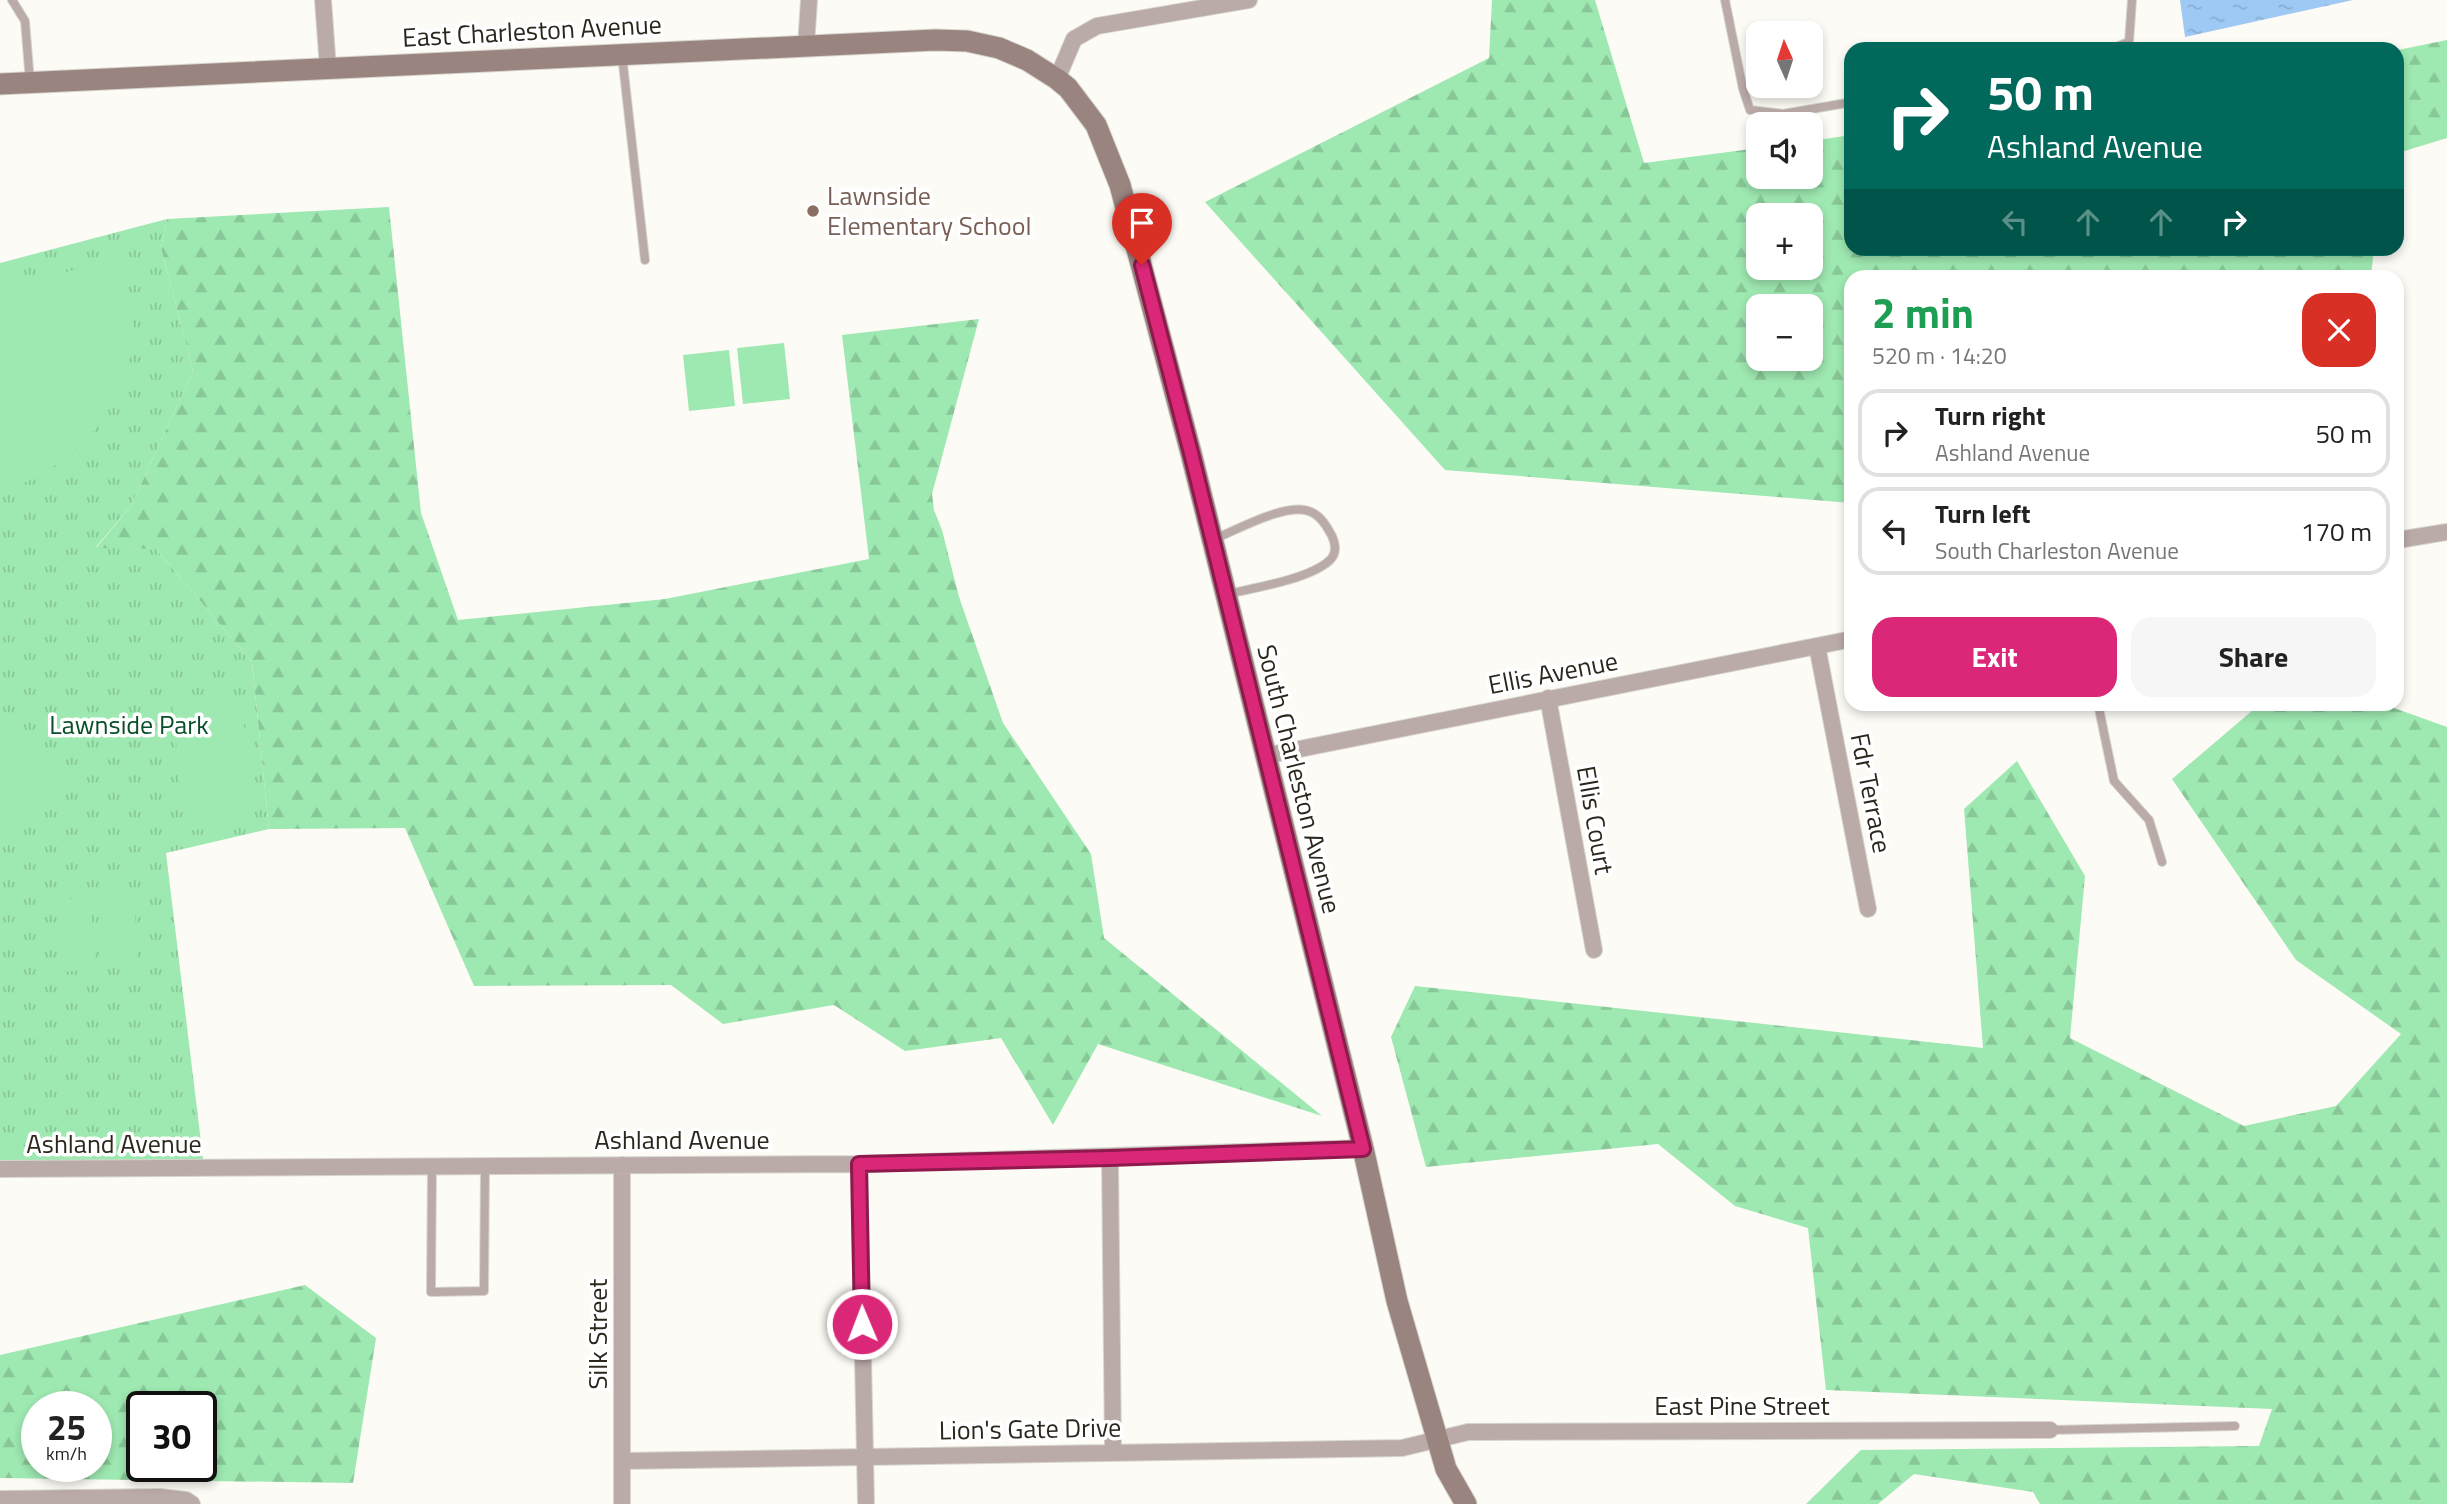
<!DOCTYPE html>
<html lang="en">
<head>
<meta charset="utf-8">
<style>
  body { margin:0; font-family:"Titillium Web",sans-serif; background:#f6f6f6; color:#222; height:100vh; display:flex; flex-direction:column; font-size:26px; white-space:nowrap }
  * { box-sizing:border-box; margin:0 }
  p { font-size:23px; color:#767676 }
  .icon { flex:none; width:38px; height:38px; fill:none; stroke:currentColor; stroke-width:2; stroke-linecap:round; stroke-linejoin:round }
  .map { position:relative; flex:1; overflow:hidden }
  .details { position:absolute; left:1844px; top:270px; width:560px; height:441px; display:flex; flex-direction:column; background:#fff; border-radius:21px; box-shadow:0 4px 10px #0003 }
  .details>* { flex:none }
  .banner { position:absolute; left:1844px; top:42px; width:560px; height:214px; border-radius:21px; box-shadow:0 4px 10px #0003; background:#00695c; color:#fff; overflow:hidden }
  .needle { width:46px; rotate:357deg }
  .tools { position:absolute; left:1746px; top:21px; display:grid; gap:14px }
  .tools a { display:grid; place-items:center; width:77px; height:77px; border-radius:14px; background:#fff; box-shadow:0 4px 10px #0003; font-size:35px }
  .speed { position:absolute; left:21px; top:1391px; display:flex; gap:14px; font-size:35px; font-weight:700; text-align:center }
  .speed>* { display:grid; place-content:center; width:91px; height:91px; border-radius:50%; background:#fff; box-shadow:0 4px 10px #0003; line-height:1 }
  .speed small { font-size:18px; font-weight:400 }
  .speed .limit { border:4px solid #111; border-radius:10px; background:#fff; color:#111 }
  .pin { position:absolute; display:grid; place-items:center; width:60px; height:60px; color:#fff; margin:-72px -30px; border-radius:50% 50% 50% 0; rotate:-45deg; box-shadow:0 0 7px #0007 }
  .pin .icon { rotate:45deg }
  .me { position:absolute; width:77px; margin:-38px; rotate:359deg; stroke-linejoin:round; filter:drop-shadow(0 0 5px #0008) }
  .turn { display:flex; align-items:center; gap:24px; height:147px; padding:0 28px; font-size:32px }
  .turn .icon { width:91px; height:91px; stroke-width:2.5 }
  .turn b { display:block; font-size:49px; line-height:60px }
  .lanes { display:flex; align-items:center; height:66px; padding:0 28px; background:#0003; justify-content:center; gap:35px; direction:ltr }
  .lanes .off { opacity:.35 }
  .round { display:grid; place-items:center; flex:none; width:74px; height:74px; border-radius:21px; background:#f6f6f6 }
  .headline { display:flex; align-items:center; justify-content:space-between; height:119px; padding:0 28px }
  h1 { font-size:42px; font-weight:700; line-height:52px; color:#1e9e55 }
  .cta { display:flex; gap:14px; margin-top:auto; padding:14px 28px }
  .cta a { flex:1; height:80px; border-radius:21px; background:#db2777; color:#fff; font-size:28px; font-weight:700; line-height:80px; text-align:center }
  .cta a+a { background:#f6f6f6; color:#222 }
  ul { padding:0; list-style:none }
  li { display:flex; align-items:center; gap:21px; height:88px; margin:0 14px 10px; padding:0 14px; border:4px solid #e0e0e0; border-radius:21px }
  li div { flex:1 }
  li b { display:block; font-size:26px }
  li em { font-style:normal }
  .map>svg:first-child { display:block }
  .grass { fill:url(#grass-tufts) }
  .forest { fill:url(#forest-firs); fill-rule:evenodd }
  .pitch { fill:#9ee8b1 }
  .water { fill:url(#water-ripples) }
  .lines { fill:none; stroke-linecap:round; stroke-linejoin:round }
  .lane-casing { stroke:#d7d5ce; stroke-width:10 }
  .street-casing { stroke:#d7d5ce; stroke-width:18 }
  .secondary-casing { stroke:#d7d5ce; stroke-width:23 }
  .lane { stroke:#baaaa8; stroke-width:8 }
  .street { stroke:#baaaa8; stroke-width:16 }
  .secondary { stroke:#9a8480; stroke-width:21 }
  .route-casing { stroke:#8e194d; stroke-width:18 }
  .route { stroke:#db2777; stroke-width:12 }
  .education-dot { fill:#8d6e63; stroke:#fff; stroke-width:2.5 }
  .labels { text-anchor:middle; stroke-width:7; stroke-linejoin:round; paint-order:stroke }
  .street-label { font-size:26px; fill:#2c271c; stroke:#fff }
  .education-label { font-size:26px; fill:#785e54; stroke:#fff; text-anchor:start }
  .park-label { font-size:26px; fill:#084e26; stroke:#fff }
</style>
</head>
<body>
<div class="map">
<svg width="2447" height="1504" viewBox="0 0 2447 1504">
  <defs>
    <pattern id="grass-tufts" width="24" height="20" patternUnits="userSpaceOnUse" patternTransform="scale(1.75)"><rect width="24" height="20" fill="#9ee8b1"/><path d="M3 7l-1-3M5 7V3M7 7l1-3M15 17l-1-3M17 17v-4M19 17l1-3" fill="none" stroke="#88c798"/></pattern>
    <pattern id="forest-firs" width="22" height="20" patternUnits="userSpaceOnUse" patternTransform="scale(1.75)"><rect width="22" height="20" fill="#9ee8b1"/><path d="M5 1l3.5 6h-7zM16 11l3.5 6h-7z" fill="#88c798"/></pattern>
    <pattern id="water-ripples" width="26" height="14" patternUnits="userSpaceOnUse" patternTransform="scale(1.75)"><rect width="26" height="14" fill="#9ec9f4"/><path d="M2 4q2-2 4 0t4 0M15 11q2-2 4 0t4 0" fill="none" stroke="#88add1"/></pattern>
  </defs>
  <rect width="100%" height="100%" fill="#fdfbf5"/>
  <!-- grass -->
  <path class="grass" d="M167,219l-6,29 32,123 -62,135 -35,41 60,2 96,113 17,167 -103,24 38,314 -204,1v-905z"/>
  <!-- forest -->
  <path class="forest" d="M1492,0h103l49,163 115,-15v29h52v-36l40,-6 1,113 522,1 -3,27h-519l-1,227 -406,-33 -240,-268 284,-144zM1811,215v53h-52v-53zM1811,306v53h-52v-53z
    M2447,40v98l-49,15v-103z
    M389,207l32,306 37,107 207,-21 204,-40 -27,-224 137,-16 -47,175 2,16 8,20 17,67 44,126 88,131 13,84 218,178 -224,-72 -45,81 -52,-87 -96,13 -71,-46 -111,19 -52,-39 -197,1 -69,-158 -136,1 -17,-167 -96,-113 -60,-1 35,-42 62,-135 -32,-123 6,-29z
    M2260,704h123l64,23v777h-407l-7,-12 -119,-18 -36,30h-72l55,-54 398,-4 13,-37 -446,-19 -18,-162 -73,-22 -77,-62 -232,23 -35,-130 24,-51 568,62 -19,-239 53,-48 68,115 -15,162 174,88 92,-20 65,-72 -105,-74 -124,-181z
    M305,1285l71,53 -23,145 -353,-5v-123zM37,1407h59v59h-59zM142,1407h59v59h-59z"/>
  <!-- pitch -->
  <path class="pitch" d="M123,259c5,25 12,55 10,80 -8,73 -63,133 -133,152v-204z
    M784,343l6,56 -47,5 -6,-56z
    M729,350l6,56 -46,5 -6,-56z
    M241,695l13,129 -69,7 -13,-129z
    M0,732c33,10 46,23 64,51l-64,68z
    M133,893l6,72 -33,3 -6,-72z
    M90,897l6,72 -33,3 -6,-72z"/>
  <!-- water -->
  <path class="water" d="M2180,0h173l-168,37z"/>
  <g class="lines">
    <defs>
      <path id="lane" d="M12,0l13,21 5,61
        M1725,0l18,89 7,21 33,4 69,-12
        M2111,49l18,-7 3,-42
        M622,55l23,205
        M1214,539c23,-9 74,-38 97,-27 10,4 16,15 21,24 4,9 5,17 -2,24 -20,19 -76,28 -102,34
        M2098,704l16,77 35,39 13,42
        M432,1166l-1,126 53,-1 1,-125
        M2050,1430l185,-4"/>
      <path id="street" d="M323,0l5,68
        M806,46l3,-46
        M1057,79l17,-40 23,-13 152,-26
        M2398,540l49,-8
        M1817,646l51,263
        M1548,698l46,252
        M1264,756l588,-117
        M1110,1158l3,294
        M859,1164l7,340
        M622,1165v339
        M0,1169l859,-5 504,-16
        M623,1461l779,-13 66,-16 582,-2
        M0,1499l160,-2 26,3 6,4"/>
      <path id="secondary" d="M0,84l935,-44 32,1 32,7 28,12 30,19 11,9 28,37 24,60 71,268 172,695 34,153 49,168 20,35"/>
    </defs>
    <!-- lane casing -->
    <use href="#lane" class="lane-casing"/>
    <!-- street casing -->
    <use href="#street" class="street-casing"/>
    <!-- secondary casing -->
    <use href="#secondary" class="secondary-casing"/>
    <!-- lane -->
    <use href="#lane" class="lane"/>
    <!-- street -->
    <use href="#street" class="street"/>
    <!-- secondary -->
    <use href="#secondary" class="secondary"/>
  </g>
  <g class="lines">
    <defs>
      <path id="route" d="M862,1324l-3,-160 251,-6 253,-9 -172,-696 -49,-188"/>
    </defs>
    <!-- route casing -->
    <use href="#route" class="route-casing"/>
    <!-- route -->
    <use href="#route" class="route"/>
  </g>
  <!-- markers -->
  <circle class="education-dot" cx="813" cy="211" r="7"/>
  <g class="labels">
    <!-- street labels -->
    <g class="street-label">
      <text transform="translate(532 31) rotate(-3)" y="9">East Charleston Avenue</text>
      <text transform="translate(1553 673) rotate(-11)" y="9">Ellis Avenue</text>
      <text transform="translate(1299 779) rotate(76)" y="9">South Charleston Avenue</text>
      <text transform="translate(1871 793) rotate(79)" y="9">Fdr Terrace</text>
      <text transform="translate(1595 820) rotate(80)" y="9">Ellis Court</text>
      <text x="682" y="1149">Ashland Avenue</text>
      <text x="114" y="1153">Ashland Avenue</text>
      <text transform="translate(598 1334) rotate(-90)" y="9">Silk Street</text>
      <text x="1742" y="1415">East Pine Street</text>
      <text transform="translate(1030 1429) rotate(-1)" y="9">Lion's Gate Drive</text>
    </g>
    <!-- education labels -->
    <g class="education-label">
      <text x="827" y="205">Lawnside<tspan x="827" dy="30">Elementary School</tspan></text>
    </g>
    <!-- park labels -->
    <g class="park-label">
      <text x="129" y="734">Lawnside Park</text>
    </g>
  </g>
</svg>
<div class="tools">
<a><svg class="needle" viewBox="-14 -14 28 28"><path d="M0-13l5 13h-10z" fill="#e53935"/><path d="M0 13l5-13h-10z" fill="#767676"/></svg></a>
<a><svg class="icon" aria-label="sound" viewBox="0 0 24 24"><path d="M4 9h4l5-4v14l-5-4H4zM17 9q2 3 0 6"/></svg></a>
<a>+</a>
<a>−</a>
</div>
<div class="speed"><div>25<small>km/h</small></div><div class="limit">30</div></div>
<div class="pin" style="left:1142px;top:265px;background:#d93025"><svg class="icon" aria-label="arrive" viewBox="0 0 24 24"><path d="M6 21V4h12l-3 4 3 4H6"/></svg></div>
<svg class="me" style="left:862px;top:1324px" viewBox="-20 -20 40 40"><circle r="17" fill="#db2777" stroke="#fff" stroke-width="3"/><path d="M0-11L8 9 0 5-8 9z" fill="#fff"/></svg>
<div class="banner">
<div class="turn"><svg class="icon" aria-label="right" viewBox="0 0 24 24"><path d="M7 20v-9h11M14 6l5 5-5 5"/></svg><div><b>50 m</b>Ashland Avenue</div></div>
<div class="lanes"><svg class="icon off" aria-label="left" viewBox="0 0 24 24"><path d="M17 20v-9H6M10 6l-5 5 5 5"/></svg><svg class="icon off" aria-label="ahead" viewBox="0 0 24 24"><path d="M12 20V5M6 11l6-6 6 6"/></svg><svg class="icon off" aria-label="ahead" viewBox="0 0 24 24"><path d="M12 20V5M6 11l6-6 6 6"/></svg><svg class="icon" aria-label="right" viewBox="0 0 24 24"><path d="M7 20v-9h11M14 6l5 5-5 5"/></svg></div>
</div>
<section class="details">
<div class="headline"><div><h1>2 min</h1><p>520 m · 14:20</p></div><a class="round" style="background:#d93025;color:#fff"><svg class="icon" aria-label="close" viewBox="0 0 24 24"><path d="M6 6l12 12M18 6L6 18"/></svg></a></div>
<ul>
<li><svg class="icon" aria-label="right" viewBox="0 0 24 24"><path d="M7 20v-9h11M14 6l5 5-5 5"/></svg><div><b>Turn right</b><p>Ashland Avenue</p></div><em>50 m</em></li>
<li><svg class="icon" aria-label="left" viewBox="0 0 24 24"><path d="M17 20v-9H6M10 6l-5 5 5 5"/></svg><div><b>Turn left</b><p>South Charleston Avenue</p></div><em>170 m</em></li>
</ul>
<div class="cta"><a>Exit</a><a>Share</a></div>
</section>
</div>
</body>
</html>
